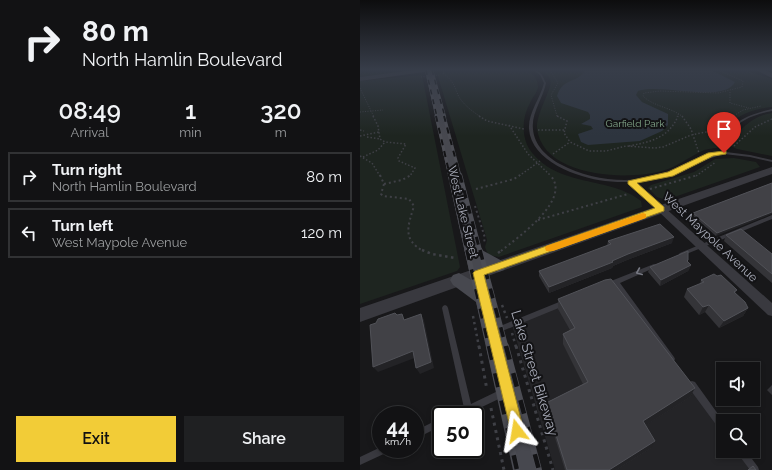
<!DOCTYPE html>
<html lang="en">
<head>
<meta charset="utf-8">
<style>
  body { margin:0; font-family:Raleway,sans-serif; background:#1f2022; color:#f1f3f6; height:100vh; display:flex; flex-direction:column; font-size:15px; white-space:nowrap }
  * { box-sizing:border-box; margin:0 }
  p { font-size:13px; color:#9c9ea0 }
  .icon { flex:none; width:22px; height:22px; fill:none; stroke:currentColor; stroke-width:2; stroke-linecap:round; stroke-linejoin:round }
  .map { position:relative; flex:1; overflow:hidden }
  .details { display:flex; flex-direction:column; background:#121214; width:360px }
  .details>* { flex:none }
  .top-card { background:#121214; color:#f1f3f6; overflow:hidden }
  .controls { position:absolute; left:356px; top:362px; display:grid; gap:8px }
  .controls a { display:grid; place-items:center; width:44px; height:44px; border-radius:0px; background:#121214; box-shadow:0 2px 6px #0003,0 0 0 1px #313234; font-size:20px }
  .speed { position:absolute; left:12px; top:406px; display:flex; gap:8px; font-size:20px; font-weight:700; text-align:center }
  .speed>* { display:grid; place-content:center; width:52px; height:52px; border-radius:50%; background:#121214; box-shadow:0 2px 6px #0003,0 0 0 1px #313234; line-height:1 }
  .speed small { font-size:10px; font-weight:400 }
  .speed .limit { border:2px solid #111; border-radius:6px; background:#fff; color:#111 }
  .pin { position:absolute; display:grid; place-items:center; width:34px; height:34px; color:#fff; margin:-41px -17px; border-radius:50% 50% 50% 0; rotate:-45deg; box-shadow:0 0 4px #0007 }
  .pin .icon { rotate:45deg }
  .me { position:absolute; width:44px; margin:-22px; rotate:346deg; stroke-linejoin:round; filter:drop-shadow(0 0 3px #0008) }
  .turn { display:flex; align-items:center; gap:14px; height:84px; padding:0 16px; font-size:18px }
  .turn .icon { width:52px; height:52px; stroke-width:2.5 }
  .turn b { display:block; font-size:28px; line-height:34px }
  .eta { display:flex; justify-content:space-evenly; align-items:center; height:68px; text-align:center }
  .eta b { font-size:24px; font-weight:600; line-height:28px }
  .button { display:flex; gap:8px; margin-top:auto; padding:8px 16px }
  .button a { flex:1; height:46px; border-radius:0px; background:#f2cc37; color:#111; font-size:16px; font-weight:600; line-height:46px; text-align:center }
  .button a+a { background:#1f2022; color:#f1f3f6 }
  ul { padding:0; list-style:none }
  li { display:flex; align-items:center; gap:12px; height:50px; margin:0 8px 6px; padding:0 8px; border:2px solid #313234; border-radius:0px }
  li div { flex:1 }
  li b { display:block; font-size:15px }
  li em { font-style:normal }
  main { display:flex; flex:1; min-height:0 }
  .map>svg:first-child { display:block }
  .built { fill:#242427 }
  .green { fill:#1e2520 }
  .water { fill:#2d343e }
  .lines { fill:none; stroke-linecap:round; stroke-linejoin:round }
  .path-far4 { stroke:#3f4046; stroke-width:1; stroke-dasharray:1 1.5; stroke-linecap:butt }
  .path-far3 { stroke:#3f4046; stroke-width:1.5; stroke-dasharray:1.5 2; stroke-linecap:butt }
  .path-far2 { stroke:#3f4046; stroke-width:2; stroke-dasharray:2 3; stroke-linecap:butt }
  .path-far1 { stroke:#3f4046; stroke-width:2.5; stroke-dasharray:2.5 3.5; stroke-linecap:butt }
  .path { stroke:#3f4046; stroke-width:3; stroke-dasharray:3 4.5; stroke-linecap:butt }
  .service { fill:#39393f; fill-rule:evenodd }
  .minor { fill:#39393f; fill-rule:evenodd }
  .tertiary { fill:#39393f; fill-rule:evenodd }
  .secondary { fill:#47484f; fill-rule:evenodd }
  .rail-far4-casing { stroke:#4c4d54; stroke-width:2.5 }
  .rail-far3-casing { stroke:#4c4d54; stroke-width:3 }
  .rail-far2-casing { stroke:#4c4d54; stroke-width:4.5 }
  .rail-far1-casing { stroke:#4c4d54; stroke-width:5 }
  .rail-casing { stroke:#4c4d54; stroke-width:6 }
  .rail-far4 { stroke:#131315; stroke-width:1.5; stroke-dasharray:5; stroke-linecap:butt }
  .rail-far3 { stroke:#131315; stroke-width:2; stroke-dasharray:6; stroke-linecap:butt }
  .rail-far2 { stroke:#131315; stroke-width:3; stroke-dasharray:8; stroke-linecap:butt }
  .rail-far1 { stroke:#131315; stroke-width:3.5; stroke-dasharray:10; stroke-linecap:butt }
  .rail { stroke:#131315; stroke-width:4.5; stroke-dasharray:14; stroke-linecap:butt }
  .path-bridge { stroke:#3f4046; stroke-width:1; stroke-dasharray:1 1.5; stroke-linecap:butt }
  .wall { fill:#343438 }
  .shaded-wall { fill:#232326 }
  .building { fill:#414146; stroke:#515258 }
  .oneway { stroke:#777983 }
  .route { fill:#f2cc37; stroke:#9d8524 }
  .slow { fill:#f59e0b }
  .labels { text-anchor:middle; stroke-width:4; stroke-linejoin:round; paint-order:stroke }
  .far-park-label { font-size:10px; fill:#81a488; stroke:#131315 }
  .street-label { font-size:12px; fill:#aaadba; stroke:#131315 }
  .near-street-label { font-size:14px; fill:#aaadba; stroke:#131315 }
</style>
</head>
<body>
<main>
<section class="details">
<div class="top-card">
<div class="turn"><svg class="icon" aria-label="right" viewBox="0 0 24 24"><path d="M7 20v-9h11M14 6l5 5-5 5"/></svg><div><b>80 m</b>North Hamlin Boulevard</div></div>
</div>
<div class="eta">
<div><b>08:49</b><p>Arrival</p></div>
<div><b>1</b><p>min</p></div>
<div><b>320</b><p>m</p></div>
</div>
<ul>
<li><svg class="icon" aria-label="right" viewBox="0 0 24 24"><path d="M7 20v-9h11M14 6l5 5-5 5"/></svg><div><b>Turn right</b><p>North Hamlin Boulevard</p></div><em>80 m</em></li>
<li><svg class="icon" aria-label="left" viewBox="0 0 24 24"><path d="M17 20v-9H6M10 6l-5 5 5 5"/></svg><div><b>Turn left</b><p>West Maypole Avenue</p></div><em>120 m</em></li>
</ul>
<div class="button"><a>Exit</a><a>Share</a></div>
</section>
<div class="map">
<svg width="412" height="470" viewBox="0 0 412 470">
  <rect width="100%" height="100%" fill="#18181a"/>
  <!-- built -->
  <path class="built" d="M256,282l107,145v24h18l14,19h-200l-43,-145z"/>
  <!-- green -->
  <path class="green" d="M92,70h75c6,4 11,9 11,17 -1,6 -6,11 -8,16 -8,14 -9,33 0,47 27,38 81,26 111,51l1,6 -143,50 -11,-2 -3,-8 2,-7 -50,-167z
    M0,71h59l-59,6z
    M181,71h207l24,8v28c-23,2 -40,11 -54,29l-1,3 3,8c-6,2 -12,1 -18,4 -15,7 -23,15 -40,20 -36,10 -120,6 -125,-43 -1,-16 17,-41 13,-49 -2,-4 -6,-6 -9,-8z
    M62,75l38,192 -3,4 -97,33v-223z
    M412,113v43l-35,-7 -8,-4 -1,-2c12,-13 25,-28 44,-30z
    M374,158l22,4 4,5 -94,33 -9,-3 -9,-9 3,-3 43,-13 21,-13z"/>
  <!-- water -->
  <path class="water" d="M225,71h128l22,11c-11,22 -74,1 -97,9l-2,4 6,7 26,12v11l-6,6 -22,10 -52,4 -7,-3 -3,-8 15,-5 -2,-3 -10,-2 9,-5v-4l-2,-3 -27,-9 -4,-7c6,-19 19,-12 28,-25z"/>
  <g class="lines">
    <!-- path-far4 -->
    <path class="path-far4" d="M190,70l8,13 -7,12 6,21 2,1
      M385,70l7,4
      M83,72l7,-2
      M83,73c12,10 10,11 16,24 5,8 14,15 22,20
      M0,88l14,29
      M370,92v11l19,5
      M0,112l23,-2
      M317,117l2,-4
      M323,117c-12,-10 -29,-10 -40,-21l1,-3 16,-2 58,2 24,-6 1,-6 -25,-11
      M372,117l11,-7 18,-4"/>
    <!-- path-far3 -->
    <path class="path-far3" d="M13,116l5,10 2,13 5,3 21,2 -8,14 1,3 16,7 -5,8
      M119,116l8,5 37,8
      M197,116l10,5 -3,12 6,9 19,9h17l20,-5 29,2 8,-1 28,-12 20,-4 23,-15
      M322,116l9,13 8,24
      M149,125l19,29 23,22
      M0,130l4,1
      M178,130h27
      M0,136l19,-4
      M7,137l13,2
      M269,146c21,-4 40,-8 49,-30
      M374,146l21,-19 17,-8
      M193,154l17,-12
      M0,156l12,7 8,13
      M3,157l15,-7 7,-8
      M159,176l21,-15
      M336,176l20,-14"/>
    <!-- path-far2 -->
    <path class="path-far2" d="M20,175l4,9 -3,10 2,2 26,3 5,7c-6,20 -12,33 9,45
      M24,184l18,-4 9,-5
      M116,189l38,-10 6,-4
      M290,189l48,-14
      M115,206l10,32 -1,4
      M178,220l90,-26
      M141,251c17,-14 72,-52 49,-76"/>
    <!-- path-far1 -->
    <path class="path-far1" d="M62,250l10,4 23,4
      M138,253l4,-3
      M142,305l5,13
      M113,316l6,31
      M152,333l4,14"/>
    <!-- path -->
    <path class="path" d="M119,346l8,44
      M156,346l37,124
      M131,408l13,62"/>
    <!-- service -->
    <path class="service" d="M173,70c8,0 10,7 13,13 -3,16 -15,30 -13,46 1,16 14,28 27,35 35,19 80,21 117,6 16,-6 29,-15 45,-18 2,-29 25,-37 50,-43v2c-24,5 -45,13 -46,41l24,3 22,5v2l-22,-5 -26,-3 -16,5 -28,13 -15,5 -16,3 -15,2 29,27 -2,1h-2l-30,-28c-8,0 -16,0 -24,-1 -27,-3 -74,-20 -76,-52 -1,-16 11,-30 15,-46l-4,-8z
      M412,215v4l-88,36h-4l-1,-1 1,-1z
      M294,264l2,1 1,1 -1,1 -36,16 54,74 1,2 -1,2 -2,1 -2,-1 -55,-76 -7,2h-2l-1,-2 1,-2z
      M204,300l2,1 1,2 -1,2 -71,29 -2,-1 -1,-2 1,-2z
      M85,305l2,1 1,2 23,96 31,-15 3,1 1,3 -1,3 -40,19h-12l1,-3 10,-4 -22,-100 1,-2z
      M332,381l3,1 28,39v10l-3,-1 -31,-42 -1,-3 1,-3z
      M81,418v8l-26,13v-8z
      M21,447v2h8l-1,3 -28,13v-8z
      M377,451h9l12,16 1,3h-9l-12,-16z"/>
    <!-- minor -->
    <path class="minor" d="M301,206l3,1 108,96v13l-4,-1 -110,-104 -2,-2 2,-2z"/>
    <!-- tertiary -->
    <path class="tertiary" d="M54,70h24l-78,11v-4z
      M396,70h9l7,3v5z
      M412,167v7l-412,148v-14z"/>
    <!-- secondary -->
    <path class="secondary" d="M65,70h8l47,179 24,13 2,4 -2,4 -6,2 -13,-6 54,204h-26l-37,-168 -23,-17 -3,-5 3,-5 6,-2 12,7z"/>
    <defs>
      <path id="rail-far4" d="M66,70l11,47
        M72,70l13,47"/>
      <path id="rail-far3" d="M76,116l14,60
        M84,116l16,60"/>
      <path id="rail-far2" d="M90,175l17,76
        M100,175l20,76"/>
      <path id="rail-far1" d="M107,250l22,97
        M120,250l26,97"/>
      <path id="rail" d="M129,346l28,124
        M146,346l33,124"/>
    </defs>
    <!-- rail-far4 casing -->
    <use href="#rail-far4" class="rail-far4-casing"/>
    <!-- rail-far3 casing -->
    <use href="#rail-far3" class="rail-far3-casing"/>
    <!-- rail-far2 casing -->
    <use href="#rail-far2" class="rail-far2-casing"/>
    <!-- rail-far1 casing -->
    <use href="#rail-far1" class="rail-far1-casing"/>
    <!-- rail casing -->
    <use href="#rail" class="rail-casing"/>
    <!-- rail-far4 -->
    <use href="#rail-far4" class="rail-far4"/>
    <!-- rail-far3 -->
    <use href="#rail-far3" class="rail-far3"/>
    <!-- rail-far2 -->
    <use href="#rail-far2" class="rail-far2"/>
    <!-- rail-far1 -->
    <use href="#rail-far1" class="rail-far1"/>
    <!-- rail -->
    <use href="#rail" class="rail"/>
    <!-- path-bridge -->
    <path class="path-bridge" d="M61,77l18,-2"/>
  </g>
  <!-- wall -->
  <path class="wall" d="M412,183l-56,53 -24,-21 1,-2z
    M366,235l46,19v29l-48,-42z
    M248,241l64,2 -45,17 -14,6 -1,2 -63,25 -10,-17v-5l68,-25z
    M328,260v2l3,3 -3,6 -28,15 -12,-14 2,-5z
    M357,276l20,14 -2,3 13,15 -5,8 -24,12 -14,-16 -6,3 -15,-18 3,-8 13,-5 1,-4z
    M198,299l137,89 -5,9 -44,28 5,23 -35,22h-51l-18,-58 -1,-9 37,-19 -20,-40v-10l7,-4 -12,-21z
    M412,385v10l-5,-5z"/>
  <!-- shaded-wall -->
  <path class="shaded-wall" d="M412,212v2l-56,22 1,-3z
    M314,237l-2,6 -45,17 -14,6 -1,2 -63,25v-6l79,-33z
    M331,265l-3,6 -28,15 1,-6z
    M349,305l-4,7 -6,3 4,-8z
    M388,308l-5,8 -24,12 5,-7z
    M61,314l3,6 10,48 -14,6 -4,-6z
    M53,351l4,6 -39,15 -5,-5z
    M335,388l-5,9 -50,32 3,-8z
    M295,441l-4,7 -35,22h-7z"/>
  <!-- building -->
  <path class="building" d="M412,183v29l-55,21 -24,-20z
    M300,224l14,13 -46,17 -16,7 1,1 -64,25 -10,-16 72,-27 -3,-3z
    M381,229l31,25v20l-46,-39z
    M328,251v9l-1,1 4,4 -30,15 -11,-13z
    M354,274l3,2 4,-1 16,15 -3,2 11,10 3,6 -24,13 -15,-16 -6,2 -16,-18 17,-7 -3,-2z
    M251,279l84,109 -52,33 12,20 -46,29h-42l-21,-67 42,-21 -25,-48 12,-6 -17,-29 47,-19z
    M35,313l2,2 5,-1 2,6 17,-6 10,48 -15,6 -3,-17 -40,16 -3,-42 6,-2 2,-4z
    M393,466l3,4h-8z"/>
  <!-- one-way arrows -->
  <defs><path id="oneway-chevron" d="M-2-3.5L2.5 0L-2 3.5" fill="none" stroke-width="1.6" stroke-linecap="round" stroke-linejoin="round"/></defs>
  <use class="oneway" href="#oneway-chevron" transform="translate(279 272) rotate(157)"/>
  <!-- sky -->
  <linearGradient id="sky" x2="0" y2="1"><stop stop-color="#0d0d0e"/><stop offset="0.51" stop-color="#373d49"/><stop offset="1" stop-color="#373d49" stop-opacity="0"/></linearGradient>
  <rect width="412" height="136" fill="url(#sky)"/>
  <!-- route -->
  <path class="route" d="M364,151h2v3l-13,2 -40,20 -36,7 27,24v4l-180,64 40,156 -2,5 -5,2 -5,-2 -39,-163 2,-2 180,-63 -27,-24v-3l40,-9 40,-19z"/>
  <!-- slow -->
  <path class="slow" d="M283,213l3,1v4l-93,33h-7l-1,-3 1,-2z"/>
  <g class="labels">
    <!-- far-park labels -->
    <g class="far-park-label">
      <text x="275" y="127">Garfield Park</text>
    </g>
    <!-- street labels -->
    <g class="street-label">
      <text transform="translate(103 212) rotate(76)" y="4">West Lake Street</text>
      <text transform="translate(350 237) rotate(43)" y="4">West Maypole Avenue</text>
    </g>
    <!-- near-street labels -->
    <g class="near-street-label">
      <text transform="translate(175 373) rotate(73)" y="5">Lake Street Bikeway</text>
    </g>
  </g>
</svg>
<div class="controls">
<a><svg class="icon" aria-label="sound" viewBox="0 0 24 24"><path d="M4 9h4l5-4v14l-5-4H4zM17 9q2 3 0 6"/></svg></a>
<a><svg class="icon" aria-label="search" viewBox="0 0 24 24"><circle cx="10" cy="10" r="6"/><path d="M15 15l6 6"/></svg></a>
</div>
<div class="speed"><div>44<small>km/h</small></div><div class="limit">50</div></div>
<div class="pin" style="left:364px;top:153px;background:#d93025"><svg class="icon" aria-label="arrive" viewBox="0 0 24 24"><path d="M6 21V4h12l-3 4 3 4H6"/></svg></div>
<svg class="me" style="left:157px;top:431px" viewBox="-20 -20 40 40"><path d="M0-17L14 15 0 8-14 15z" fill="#f2cc37" stroke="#fff" stroke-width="4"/></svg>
</div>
</main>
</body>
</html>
